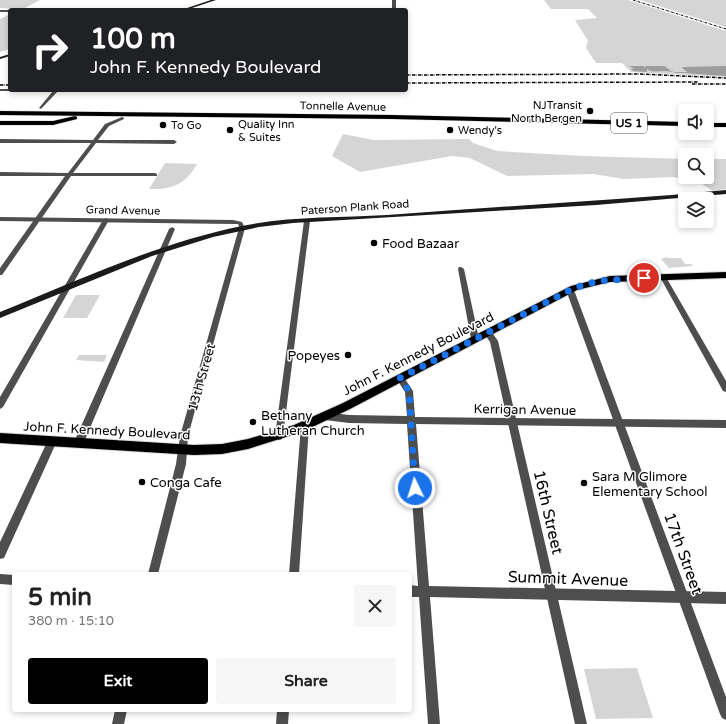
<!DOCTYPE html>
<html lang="en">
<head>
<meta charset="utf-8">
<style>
  body { margin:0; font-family:"Varela Round",sans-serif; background:#f6f6f6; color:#222; height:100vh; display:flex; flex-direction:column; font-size:15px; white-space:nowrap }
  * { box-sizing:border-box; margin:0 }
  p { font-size:13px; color:#767676 }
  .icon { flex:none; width:22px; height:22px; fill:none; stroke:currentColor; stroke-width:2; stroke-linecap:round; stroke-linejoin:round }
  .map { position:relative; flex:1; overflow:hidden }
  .side { position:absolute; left:12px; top:572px; width:400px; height:140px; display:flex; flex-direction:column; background:#fff; border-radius:4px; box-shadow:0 2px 6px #0003 }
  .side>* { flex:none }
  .top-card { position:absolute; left:8px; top:8px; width:400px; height:84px; border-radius:4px; box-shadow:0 2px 6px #0003; background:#202124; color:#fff; overflow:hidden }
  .buttons { position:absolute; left:678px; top:104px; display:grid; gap:8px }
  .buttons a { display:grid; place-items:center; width:36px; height:36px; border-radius:4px; background:#fff; box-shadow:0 2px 6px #0003; font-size:20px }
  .pin { position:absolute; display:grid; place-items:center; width:34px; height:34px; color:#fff; margin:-17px; border:2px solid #fff; border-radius:50%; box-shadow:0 1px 4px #0007 }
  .me { position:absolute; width:44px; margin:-22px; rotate:356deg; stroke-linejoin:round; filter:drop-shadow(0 0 3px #0008) }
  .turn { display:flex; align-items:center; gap:14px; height:84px; padding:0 16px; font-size:18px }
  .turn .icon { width:52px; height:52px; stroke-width:2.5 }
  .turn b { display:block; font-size:28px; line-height:34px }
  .round { display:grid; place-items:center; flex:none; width:42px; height:42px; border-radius:4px; background:#f6f6f6 }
  .headline { display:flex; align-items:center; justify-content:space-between; height:68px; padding:0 16px }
  h1 { font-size:24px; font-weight:700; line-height:30px }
  .cta { display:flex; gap:8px; margin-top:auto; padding:8px 16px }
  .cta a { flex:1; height:46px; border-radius:4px; background:#000; color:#fff; font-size:16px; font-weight:700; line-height:46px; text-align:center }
  .cta a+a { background:#f6f6f6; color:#222 }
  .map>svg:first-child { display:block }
  .green { fill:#d5d5d5 }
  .water { fill:#9c9c9c }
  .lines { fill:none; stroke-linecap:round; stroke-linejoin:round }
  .primary-casing { stroke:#dbdbdb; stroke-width:2 }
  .trunk-casing { stroke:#dbdbdb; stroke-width:1 }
  .minor { fill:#4e4e4e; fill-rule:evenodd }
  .tertiary { fill:#4e4e4e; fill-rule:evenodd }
  .secondary { fill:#1b1b1b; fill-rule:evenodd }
  .primary { fill:#000; fill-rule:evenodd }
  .trunk { fill:#000; fill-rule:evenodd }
  .rail-far1 { stroke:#000; stroke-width:1; stroke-dasharray:2.5 1 0.5 1; stroke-linecap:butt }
  .rail { stroke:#000; stroke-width:1.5; stroke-dasharray:3.5 1 0.5 1; stroke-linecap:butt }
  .route { stroke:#1a73e8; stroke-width:7; stroke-dasharray:0 12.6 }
  .poi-dot { fill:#000; stroke:#fff; stroke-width:1.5 }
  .labels { text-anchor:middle; stroke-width:3; stroke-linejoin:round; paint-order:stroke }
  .far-poi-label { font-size:11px; fill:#000; stroke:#fff; text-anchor:start }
  .far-street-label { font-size:11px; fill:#000; stroke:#fff }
  .shield { fill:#fff; stroke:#4c4c4c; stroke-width:1 }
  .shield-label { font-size:12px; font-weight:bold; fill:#000 }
  .poi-label { font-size:13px; fill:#000; stroke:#fff; text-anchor:start }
  .street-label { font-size:13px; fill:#000; stroke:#fff }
  .near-street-label { font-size:16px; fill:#000; stroke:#fff }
</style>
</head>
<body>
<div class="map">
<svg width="726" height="724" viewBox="0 0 726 724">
  <rect width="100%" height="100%" fill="#fff"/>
  <!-- green -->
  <path class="green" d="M0,0h40l-17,9 17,1 -40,-2z
    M544,0h84l98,31v46l-95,-5 -9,-9h-26l-10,-15 2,-7 -13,-21 22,-2 -9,-9h-37z
    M640,0h86v27z
    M10,14v35l-10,3v-33z
    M343,134l31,6 95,-1 4,4 24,8 86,5 102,3v18h22v-18h19v30l-13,2 -15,-10 -25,-4 -49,2 -31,-5 -86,2 -37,-18 -18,-2 -92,16 -28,-16z
    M165,163l32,1c-11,20 -25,26 -48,25z
    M667,257l1,1h13l4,6h6l2,2 -24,2 -8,-9z
    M76,295h24l-13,23h-24z
    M79,355h28l-3,7 -28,-2z
    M637,668l16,50 -57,1 -12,-50z"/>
  <!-- water -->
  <path class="water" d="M629,66h14l3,2 -1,-2h19l6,4h-1l7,3 11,-1 -5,-4 1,-1 43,-1v10c-20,-1 -40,-3 -61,-5 -6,0 -13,2 -18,-2v3l-14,-1 -2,-2h3z"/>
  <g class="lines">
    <defs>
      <path id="primary" d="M726,272v6l-116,4 -33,8 -227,119 -48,23 -54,17 -26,5 -28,1 -194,-12v-10l194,12 28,-1 26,-5 46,-14 49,-22 228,-117 39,-10z"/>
      <path id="trunk" d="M0,111l392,4 293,7v4l-293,-7 -392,-4z
        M75,116l2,1v2l-24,6h-53v-4h53z
        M707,123h19v4h-19z"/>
    </defs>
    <!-- primary casing -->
    <use href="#primary" class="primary-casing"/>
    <!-- trunk casing -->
    <use href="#trunk" class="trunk-casing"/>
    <!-- minor -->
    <path class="minor" d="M392,0h4v10h-4z
      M0,10h10v2h-10z
      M0,89h10v1h109l-2,1h-59l-17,18 -2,-1 14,-17h-53z
      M122,117l2,1v1l-15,7 -11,14h76l3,2 -3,2 -78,-1 -23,30h82l2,1v2h-86l-69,99h-2v-7l65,-92h-65v-4l68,1 23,-30h-91v-4l93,1 12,-16z
      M106,218l3,2 -106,187 -3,2v-12l103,-177z
      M307,219l3,2 -27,215 -1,3 -3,1 -3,-1 -1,-3 29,-215z
      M242,226l3,2 -57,208 -2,28 -28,110h-10l28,-110 4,-28 59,-208z
      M172,227l3,2 -91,213 -2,3 -3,1 -3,-1 -2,-3 95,-213z
      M459,267h2l3,2 15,70 -4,3 -4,-3 -13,-70z
      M661,275h2l3,2 60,104v11l-3,-1 -63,-114z
      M568,288h2l4,2 152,407v23l-4,-2 -2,-4 -154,-424z
      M488,330l3,1 7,10 89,383h-12l-85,-382 -6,-9z
      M305,422l3,1 1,3 -10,148h-10l12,-148 1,-3z
      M52,437l3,1 2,3 -53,117 -4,1v-17l49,-104z
      M115,710h12l-3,14h-12z
      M277,710h12l-1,14h-12z"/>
    <!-- tertiary -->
    <path class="tertiary" d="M0,217l233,3 9,2 3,6 -3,2 -2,-1 -2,-5h-5l-233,-3z
      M400,375l3,1 10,15 2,26 311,3v8l-310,-4 13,162 297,6v12l-296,-7 10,127h-12l-9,-127h-9v-12l8,1 -11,-162 -58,-1 -24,-3 -3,-1 -1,-3 1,-3 3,-1 24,3 58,1 -2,-24 -9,-14 1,-2z
      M0,574l14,1v10l-14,-1z"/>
    <!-- secondary -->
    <path class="secondary" d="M211,0h5l-30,10h-5z
      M10,54v2l-10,3v-2z
      M726,190v4l-130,11 -303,18 -34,4 -46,10 -61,19 -152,62v-6c79,-32 158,-69 242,-86 48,-10 97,-8 145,-11 113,-9 226,-14 339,-25z"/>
    <!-- primary -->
    <use href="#primary" class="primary"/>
    <!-- trunk -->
    <use href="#trunk" class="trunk"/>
    <!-- rail-far1 -->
    <path class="rail-far1" d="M633,0l93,29"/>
    <!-- rail -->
    <path class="rail" d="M406,75l233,-1 87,4
      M406,83l292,-1
      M692,84h34
      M0,85h10"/>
  </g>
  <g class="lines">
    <!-- route -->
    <path class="route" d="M415,488l-6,-97 -9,-13 174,-90 24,-7 46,-3"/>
  </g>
  <!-- markers -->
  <g class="poi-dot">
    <circle cx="590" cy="111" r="4"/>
    <circle cx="163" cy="125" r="4"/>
    <circle cx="230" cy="130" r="4"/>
    <circle cx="450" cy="130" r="4"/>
    <circle cx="374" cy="243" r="4"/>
    <circle cx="348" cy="355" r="4"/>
    <circle cx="253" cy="422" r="4"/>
    <circle cx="142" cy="482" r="4"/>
    <circle cx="584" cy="483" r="4"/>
  </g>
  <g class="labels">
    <!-- far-poi labels -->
    <g class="far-poi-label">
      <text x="582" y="109" text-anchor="end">NJTransit<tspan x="582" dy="13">North Bergen</tspan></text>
      <text x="238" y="128">Quality Inn<tspan x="238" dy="13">&amp; Suites</tspan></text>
      <text x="171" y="129">To Go</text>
      <text x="458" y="134">Wendy's</text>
    </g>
    <!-- far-street labels -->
    <g class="far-street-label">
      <text transform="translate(343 106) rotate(1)" y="4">Tonnelle Avenue</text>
      <text transform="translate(355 207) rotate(-4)" y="4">Paterson Plank Road</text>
      <text transform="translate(123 210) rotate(1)" y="4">Grand Avenue</text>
    </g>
    <!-- shield labels -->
    <rect class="shield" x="611" y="113" width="36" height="20" rx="3"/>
    <g class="shield-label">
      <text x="629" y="127">US 1</text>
    </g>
    <!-- poi labels -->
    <g class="poi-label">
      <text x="382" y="248">Food Bazaar</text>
      <text x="340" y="360" text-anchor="end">Popeyes</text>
      <text x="261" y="420">Bethany<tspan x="261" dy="15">Lutheran Church</tspan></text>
      <text x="592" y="481">Sara M Glimore<tspan x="592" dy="15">Elementary School</tspan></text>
      <text x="150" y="487">Conga Cafe</text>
    </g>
    <!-- street labels -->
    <g class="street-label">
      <text transform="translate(418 353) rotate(-27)" y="5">John F. Kennedy Boulevard</text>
      <text transform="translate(201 377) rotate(-74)" y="5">13th Street</text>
      <text transform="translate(525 409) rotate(1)" y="5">Kerrigan Avenue</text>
      <text transform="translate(107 430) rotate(3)" y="5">John F. Kennedy Boulevard</text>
    </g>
    <!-- near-street labels -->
    <g class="near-street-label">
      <text transform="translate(549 512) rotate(77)" y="6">16th Street</text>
      <text transform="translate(684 553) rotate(70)" y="6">17th Street</text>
      <text transform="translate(568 578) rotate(2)" y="6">Summit Avenue</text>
    </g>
  </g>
</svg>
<div class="buttons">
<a><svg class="icon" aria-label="sound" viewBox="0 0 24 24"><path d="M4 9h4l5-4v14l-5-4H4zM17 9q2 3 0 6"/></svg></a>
<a><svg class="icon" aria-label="search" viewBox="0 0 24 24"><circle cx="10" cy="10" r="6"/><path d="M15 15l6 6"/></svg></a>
<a><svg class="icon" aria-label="layers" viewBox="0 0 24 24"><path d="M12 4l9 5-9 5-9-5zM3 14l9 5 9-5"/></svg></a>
</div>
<div class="pin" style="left:644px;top:278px;background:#d93025"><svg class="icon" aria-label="arrive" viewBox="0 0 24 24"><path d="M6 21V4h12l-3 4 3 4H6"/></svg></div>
<svg class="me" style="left:415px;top:488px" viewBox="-20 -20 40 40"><circle r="17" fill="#1a73e8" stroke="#fff" stroke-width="3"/><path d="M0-11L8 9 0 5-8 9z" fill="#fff"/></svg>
<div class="top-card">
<div class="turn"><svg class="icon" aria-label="right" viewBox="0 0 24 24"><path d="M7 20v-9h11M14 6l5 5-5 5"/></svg><div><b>100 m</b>John F. Kennedy Boulevard</div></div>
</div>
<section class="side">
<div class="headline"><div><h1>5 min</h1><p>380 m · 15:10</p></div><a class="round"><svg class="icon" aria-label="close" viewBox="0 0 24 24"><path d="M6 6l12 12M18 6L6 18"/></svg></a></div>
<div class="cta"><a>Exit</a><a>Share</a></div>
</section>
</div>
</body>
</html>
